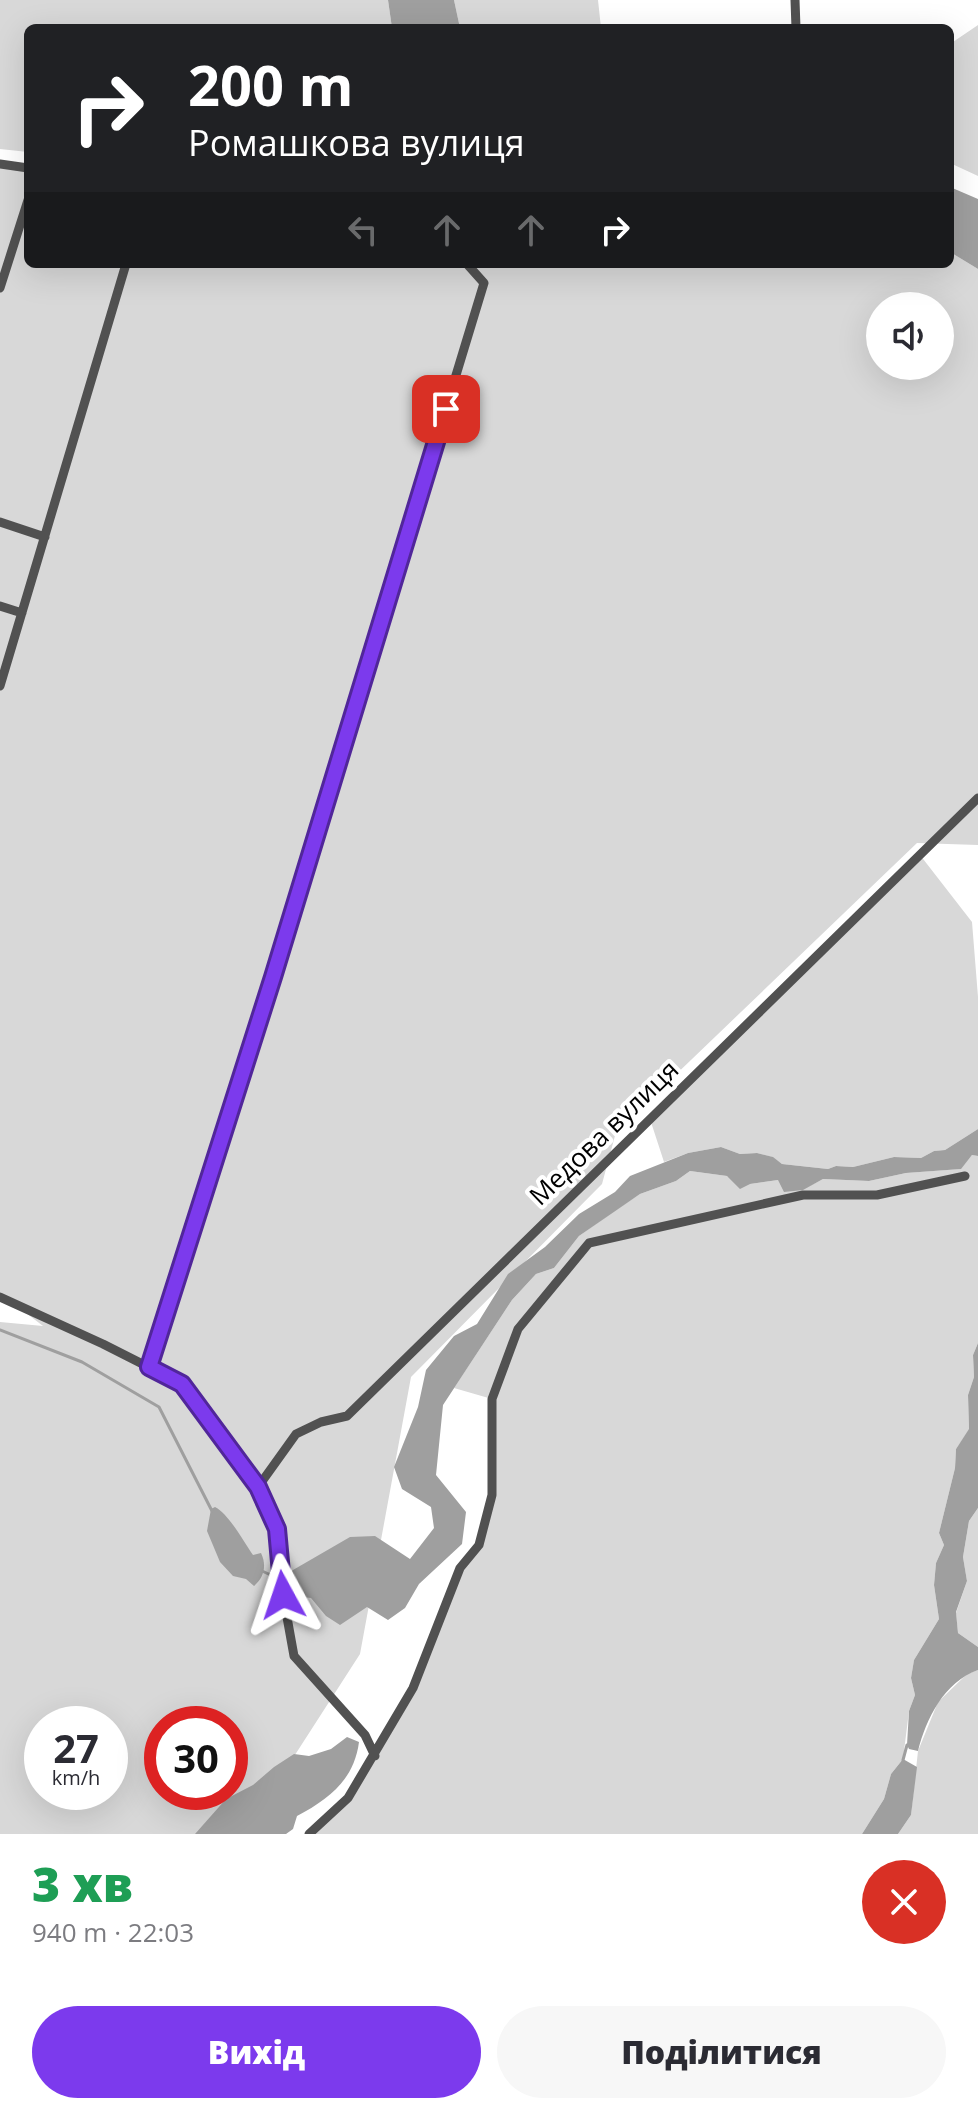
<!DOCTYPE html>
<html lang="uk">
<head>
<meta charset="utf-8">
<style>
  body { margin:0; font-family:"Open Sans",sans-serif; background:#f7f7f7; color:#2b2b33; height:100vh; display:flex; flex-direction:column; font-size:30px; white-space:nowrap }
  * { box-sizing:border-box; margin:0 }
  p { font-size:26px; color:#7c7c81 }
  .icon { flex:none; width:44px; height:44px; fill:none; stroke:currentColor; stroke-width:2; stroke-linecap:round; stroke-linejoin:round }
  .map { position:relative; height:1834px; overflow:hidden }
  .side { display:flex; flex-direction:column; background:#fff; flex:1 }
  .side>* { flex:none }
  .banner { position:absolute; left:24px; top:24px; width:930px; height:244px; border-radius:12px; box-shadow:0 8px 32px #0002; background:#202124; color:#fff; overflow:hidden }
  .tools { position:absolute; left:866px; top:292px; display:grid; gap:16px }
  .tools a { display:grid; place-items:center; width:88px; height:88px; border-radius:50%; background:#fff; box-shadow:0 8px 32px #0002; font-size:40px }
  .speed { position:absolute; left:24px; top:1706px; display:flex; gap:16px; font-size:40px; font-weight:700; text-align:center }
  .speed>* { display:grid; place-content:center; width:104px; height:104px; border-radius:50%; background:#fff; box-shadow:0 8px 32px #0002; line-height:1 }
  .speed small { font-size:20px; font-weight:400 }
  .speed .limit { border:12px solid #d22; background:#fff; color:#111 }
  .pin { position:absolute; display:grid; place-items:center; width:68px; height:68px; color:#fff; margin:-34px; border-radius:16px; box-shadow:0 4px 12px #0006 }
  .me { position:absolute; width:88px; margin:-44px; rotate:355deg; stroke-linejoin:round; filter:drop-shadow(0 0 6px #0008) }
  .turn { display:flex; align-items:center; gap:28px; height:168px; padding:0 32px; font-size:36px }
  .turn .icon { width:104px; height:104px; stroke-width:2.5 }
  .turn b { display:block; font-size:56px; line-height:68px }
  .lanes { display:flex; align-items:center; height:76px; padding:0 32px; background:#0003; justify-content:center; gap:40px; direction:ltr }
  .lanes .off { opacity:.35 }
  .round { display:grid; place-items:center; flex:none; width:84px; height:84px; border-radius:42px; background:#f7f7f7 }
  .summary { display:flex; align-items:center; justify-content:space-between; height:136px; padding:0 32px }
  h1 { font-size:48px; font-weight:800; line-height:60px; color:#1e9e55 }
  .cta { display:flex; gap:16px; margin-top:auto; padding:16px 32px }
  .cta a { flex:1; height:92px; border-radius:48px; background:#7c3aed; color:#fff; font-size:32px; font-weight:800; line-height:92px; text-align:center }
  .cta a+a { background:#f7f7f7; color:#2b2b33 }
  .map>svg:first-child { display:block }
  .green { fill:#d8d8d8; fill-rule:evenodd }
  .water { fill:#9f9f9f }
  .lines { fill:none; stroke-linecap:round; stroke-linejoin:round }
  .stream { stroke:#9f9f9f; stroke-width:3 }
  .minor { stroke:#515151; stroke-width:9 }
  .route-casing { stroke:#51269a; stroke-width:20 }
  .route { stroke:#7c3aed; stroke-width:14 }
  .labels { text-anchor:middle; stroke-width:8; stroke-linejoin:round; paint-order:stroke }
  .street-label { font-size:26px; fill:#000; stroke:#fff }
</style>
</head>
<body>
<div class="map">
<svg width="978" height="1834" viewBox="0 0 978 1834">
  <rect width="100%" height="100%" fill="#fff"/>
  <!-- green -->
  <path class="green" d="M0,0h388l4,28h-364v124l-28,-3z
    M454,0h144l3,28h-141z
    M978,25v151l-28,-13v-119z
    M0,166l28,3v95h922v-12l28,17v576l-61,-2 -301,289 -14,52 -191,193 -51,277 -116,180h-244v-512l43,4 -43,-33zM880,306h60v60h-60zM42,1724h68v68h-68zM162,1724h68v68h-68z
    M920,855l52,67 6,75v132l-33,21 -11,1 -13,7 -27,-1 -41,10 -17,-1 -8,3 -46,-5 -10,-7 -15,-4 -17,1 -19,-7 -33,6 -24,9 -14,-43z
    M972,1155l6,1v187l-5,12 1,22 -6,18 1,35 -13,19 -1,19 -16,65 5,12 -8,18 -2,22 5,34 -25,41 -3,18 4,17 -6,16 -6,48 -12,15 -7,25 -22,35h-552l38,-36 65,-110 47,-120 19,-23 13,-50v-96l-38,-11 58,-88 24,-26 18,-6 25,-32 35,-25 26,-17 36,-13 14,-10 37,5 23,8 28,-4 25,9 20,-10 46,2 37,-8 54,-4z
    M978,1508v139l-20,-14 -2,-20 11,-32 -4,-24 6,-36z
    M978,1670v164h-80l13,-19 7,-64 20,-49 29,-28z"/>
  <!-- water -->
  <path class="water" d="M388,0h66l6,28h-68z
    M950,187l28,12v70l-28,-17z
    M978,1129v27l-6,-1 -11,14 -55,4 -37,8 -46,-2 -20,11 -19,2 -6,-12 -28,4 -10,5 -13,-13 -37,-5 -14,10 -36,13 -61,42 -25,32 -18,6 -24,26 -69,105 -7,70 30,37 -4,32 -43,40 -14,24 -17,12 -21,-13 -27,18 -14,-9 -15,-18 -23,-3 -2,-17 7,-8 57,-33 25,-1 35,23 24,-31 -3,-21 -29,-18 -8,-22 24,-60 8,-37 28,-34 23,-12 31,-50 37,-27 34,-33 36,-22 15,-16 58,-23 33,-6 19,7 17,-1 16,4 9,7 46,5 8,-3 17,1 41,-10 27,1 13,-7 11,-1z
    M978,1343v165l-9,13 -6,36 4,24 -11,31 2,21 20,14v23c-34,12 -52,49 -60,81l-9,-2 -2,-4 2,-34 6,-16 -4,-17 3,-18 25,-41 -5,-34 2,-22 8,-18 -5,-12 16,-65 1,-19 13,-20 -1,-34 6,-18 -1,-22z
    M215,1507c13,6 29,35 38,48l8,-2c6,12 3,25 -7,33l-8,-7 -13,-3 -13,-14 -13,-31 4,-22z
    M347,1737l12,5c-5,38 -30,57 -62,74l-4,13 -7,5h-91l31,-35 27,-14 21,-18 20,-13 15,2 22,-7z
    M903,1759l14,8 -6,48 -13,19h-36l22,-35 7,-25z"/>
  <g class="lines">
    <!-- stream -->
    <path class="stream" d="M0,1330l82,32 77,45 53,104
      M262,1571l11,5 4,11
      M903,1760l4,-15"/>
    <!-- minor -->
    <path class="minor" d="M795,0l1,28
      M0,164l28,4
      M0,288l28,-88
      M0,522l45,15
      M0,606l22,7
      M0,686l126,-422
      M0,1297l103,47 79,40 76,103 19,42 6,66 11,61 71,79 10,21
      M149,1367l133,-419 202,-665 -17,-19
      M258,1487l38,-53 25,-12 26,-6 631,-618
      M309,1834l39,-36 65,-110 47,-120 19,-23 13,-50v-96l26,-70 71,-86 214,-48h74l88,-19"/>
  </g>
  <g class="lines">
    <defs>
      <path id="route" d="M283,1595l-6,-66 -19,-42 -76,-103 -33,-17 124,-390 173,-568"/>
    </defs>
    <!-- route casing -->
    <use href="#route" class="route-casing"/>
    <!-- route -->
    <use href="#route" class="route"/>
  </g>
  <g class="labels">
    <!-- street labels -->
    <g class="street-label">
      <text transform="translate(604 1133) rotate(-44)" y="9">Медова вулиця</text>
    </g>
  </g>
</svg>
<div class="tools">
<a><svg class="icon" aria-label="sound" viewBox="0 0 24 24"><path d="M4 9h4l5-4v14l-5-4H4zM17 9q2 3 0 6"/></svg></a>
</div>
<div class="speed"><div>27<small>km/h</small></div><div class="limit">30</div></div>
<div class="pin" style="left:446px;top:409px;background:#d93025"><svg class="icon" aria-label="arrive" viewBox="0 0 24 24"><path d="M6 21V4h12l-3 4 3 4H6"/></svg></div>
<svg class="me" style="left:283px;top:1595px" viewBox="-20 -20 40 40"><path d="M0-17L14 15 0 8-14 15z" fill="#7c3aed" stroke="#fff" stroke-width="4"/></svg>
<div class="banner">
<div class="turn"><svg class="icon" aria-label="right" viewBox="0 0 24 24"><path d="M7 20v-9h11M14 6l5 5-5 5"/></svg><div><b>200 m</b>Ромашкова вулиця</div></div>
<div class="lanes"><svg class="icon off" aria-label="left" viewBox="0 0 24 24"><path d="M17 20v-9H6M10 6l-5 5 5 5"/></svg><svg class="icon off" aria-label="ahead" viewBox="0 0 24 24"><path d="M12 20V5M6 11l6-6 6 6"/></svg><svg class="icon off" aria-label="ahead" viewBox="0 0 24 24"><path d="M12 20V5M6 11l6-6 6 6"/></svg><svg class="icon" aria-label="right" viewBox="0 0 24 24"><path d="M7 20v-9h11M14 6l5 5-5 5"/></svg></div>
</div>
</div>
<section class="side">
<div class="summary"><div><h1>3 хв</h1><p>940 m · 22:03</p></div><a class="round" style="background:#d93025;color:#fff"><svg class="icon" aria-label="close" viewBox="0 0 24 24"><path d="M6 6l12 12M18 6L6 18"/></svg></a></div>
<div class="cta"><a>Вихід</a><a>Поділитися</a></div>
</section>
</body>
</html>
